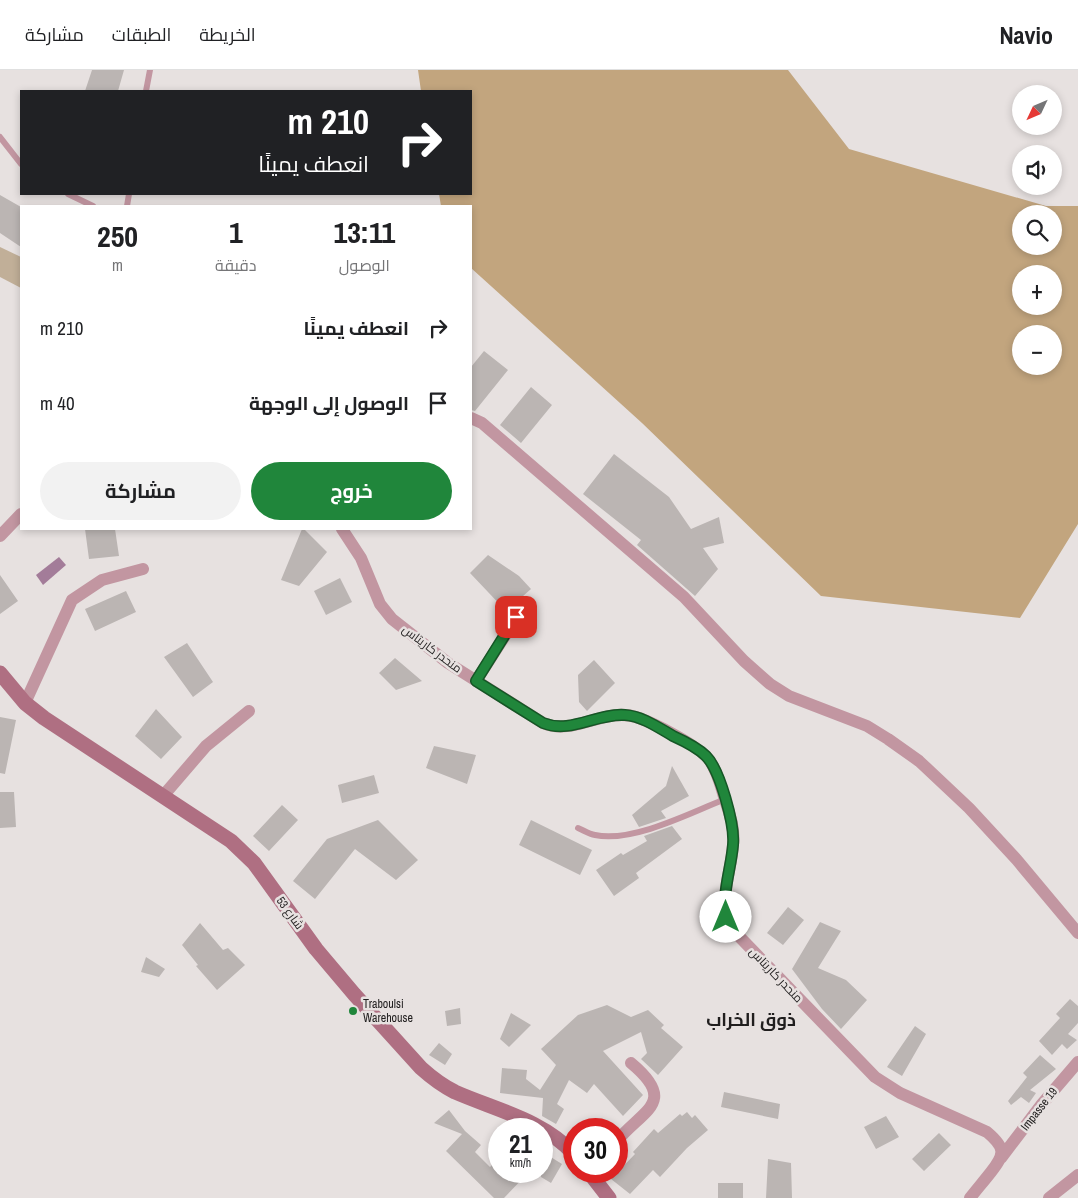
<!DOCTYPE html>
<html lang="ar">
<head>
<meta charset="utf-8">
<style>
  body { margin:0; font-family:"Archivo Narrow",Cairo,sans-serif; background:#f2f2f2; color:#202124; direction:rtl; height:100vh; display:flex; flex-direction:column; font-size:19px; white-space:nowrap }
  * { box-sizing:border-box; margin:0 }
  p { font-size:16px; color:#757577 }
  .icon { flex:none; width:28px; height:28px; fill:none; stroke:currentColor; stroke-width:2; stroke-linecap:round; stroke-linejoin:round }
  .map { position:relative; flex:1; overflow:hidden; direction:ltr }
  .sheet { position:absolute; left:20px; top:135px; width:452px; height:325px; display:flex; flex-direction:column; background:#fff; border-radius:0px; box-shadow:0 2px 8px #0003; direction:rtl }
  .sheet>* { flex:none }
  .banner { position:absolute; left:20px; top:20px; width:452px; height:105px; border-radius:0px; box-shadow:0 2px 8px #0003; direction:rtl; background:#202124; color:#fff; overflow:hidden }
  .needle { width:32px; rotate:226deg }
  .buttons { position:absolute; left:1012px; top:15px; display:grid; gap:10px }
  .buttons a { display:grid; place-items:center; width:50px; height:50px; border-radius:50%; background:#fff; box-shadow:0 2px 8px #0003; font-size:25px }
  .speed { position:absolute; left:488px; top:1048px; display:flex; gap:10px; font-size:25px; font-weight:700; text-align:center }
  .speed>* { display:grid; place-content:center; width:65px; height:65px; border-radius:50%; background:#fff; box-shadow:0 2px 8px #0003; line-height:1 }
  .speed small { font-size:12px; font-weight:400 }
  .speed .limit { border:8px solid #d22; background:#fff; color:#111 }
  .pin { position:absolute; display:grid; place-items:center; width:42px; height:42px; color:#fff; margin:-21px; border-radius:10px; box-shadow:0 2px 8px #0006 }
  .me { position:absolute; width:55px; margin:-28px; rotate:0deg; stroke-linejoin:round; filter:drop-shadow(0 0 4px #0008) }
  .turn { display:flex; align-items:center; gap:18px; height:105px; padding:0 20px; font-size:22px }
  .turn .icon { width:65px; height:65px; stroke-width:2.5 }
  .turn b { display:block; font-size:35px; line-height:42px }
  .eta { display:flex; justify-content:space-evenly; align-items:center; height:85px; text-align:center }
  .eta b { font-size:30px; font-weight:700; line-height:35px }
  .primary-button { display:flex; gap:10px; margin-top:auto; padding:10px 20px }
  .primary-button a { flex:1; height:58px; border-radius:30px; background:#20863b; color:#fff; font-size:20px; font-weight:700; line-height:58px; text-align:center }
  .primary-button a+a { background:#f2f2f2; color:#202124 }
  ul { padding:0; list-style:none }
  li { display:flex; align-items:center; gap:15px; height:75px; padding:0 20px }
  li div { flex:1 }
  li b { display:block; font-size:19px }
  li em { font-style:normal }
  header { display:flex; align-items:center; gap:30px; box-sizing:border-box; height:70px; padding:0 25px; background:#fff; border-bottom:1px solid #e0e0e0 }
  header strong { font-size:24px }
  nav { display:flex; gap:28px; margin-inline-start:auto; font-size:18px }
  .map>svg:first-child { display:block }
  .green { fill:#c1af98 }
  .forest { fill:#c2a57e; fill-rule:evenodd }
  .water { fill:#a37c99 }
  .building { fill:#bbb5b3 }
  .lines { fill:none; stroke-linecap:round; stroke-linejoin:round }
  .lane { stroke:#c296a1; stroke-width:6 }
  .street { stroke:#c296a1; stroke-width:12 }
  .secondary { stroke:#af6f82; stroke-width:15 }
  .route-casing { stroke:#155726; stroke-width:12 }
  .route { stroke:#20863b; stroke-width:9 }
  .poi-dot { fill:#20863b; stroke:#e7e1e0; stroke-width:2 }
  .labels { text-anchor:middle; stroke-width:5; stroke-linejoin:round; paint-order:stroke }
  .street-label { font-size:12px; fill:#201e1e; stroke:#e7e1e0 }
  .poi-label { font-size:12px; fill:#201e1e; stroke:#e7e1e0; text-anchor:start }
  .district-label { font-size:18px; font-weight:bold; fill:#201e1e; stroke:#e7e1e0 }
</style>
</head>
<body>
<header>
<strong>Navio</strong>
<nav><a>الخريطة</a><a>الطبقات</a><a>مشاركة</a></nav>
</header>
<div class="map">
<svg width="1078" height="1128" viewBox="0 0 1078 1128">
  <rect width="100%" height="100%" fill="#e7e1e0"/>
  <!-- green -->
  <path class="green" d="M0,177l21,10v31l-21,-11z"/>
  <!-- forest -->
  <path class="forest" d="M418,0h370l61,79 197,57h32v318l-58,94 -199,-22 -179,-173 -171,-155v-62h-30l-2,-12h32v-103h-50zM1021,144h33v32h-33zM1021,204h33v32h-33zM1021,264h33v32h-33z"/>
  <!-- water -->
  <path class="water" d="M59,487l7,8 -23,20 -7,-10z"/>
  <!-- building -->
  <path class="building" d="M92,0h32l-6,21h-33z
    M0,125l21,12v40l-21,-14z
    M484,281l24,19 -33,41 -4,-1v-43z
    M531,317l21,18 -31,38 -21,-18z
    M614,384l55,43 22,32 28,-12 5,26 -21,5 15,21 -23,27 -58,-51 4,-5 -58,-46z
    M85,459h30l4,27 -30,3z
    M302,459h2l23,23 -28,34 -18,-6z
    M488,485l31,21 12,13 -25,22 -36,-38z
    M0,505l18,26 -18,13z
    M340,508l12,24 -26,13 -12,-24z
    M126,521l10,21 -41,19 -10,-22z
    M187,573l26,39 -20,15 -29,-40z
    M395,588l27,23 -26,9 -17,-17z
    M594,590l21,23 -28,28 -8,-9 -1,-27z
    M156,639l26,28 -21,22 -26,-23z
    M0,647l16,3 -11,54 -5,-1z
    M434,676l42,9 -9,29 -41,-16z
    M672,696l17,30 -28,15 5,7 -27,9 -7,-12 34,-29z
    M374,705l5,18 -37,10 -4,-18z
    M0,722h14l2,35 -16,1z
    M282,735l16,15 -29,31 -16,-15z
    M378,750l40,40 -22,20 -41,-31 -40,50 -22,-18 34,-42z
    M531,750l61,30 -12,25 -61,-30z
    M672,756l10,13 -46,34 3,5 -25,18 -18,-26 25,-17 2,2 24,-14 -3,-5z
    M788,837l16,13 -21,25 -16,-12z
    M820,852l21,9 -23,37 28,12 21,20 -26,29 -19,-20 -30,-40z
    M200,853l23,27 5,-2 17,17 -28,25 -21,-24 2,-1 -16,-20z
    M146,887l19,12 -6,8 -18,-5z
    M1070,929l8,7v17l-10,11 9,6 -10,9 -5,-5 -10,11 -13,-14 21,-23 -4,-4z
    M607,935l24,12 17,-7 16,15 -3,3 22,19 -25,28 -17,-16 6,-6 -6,-21 -38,19 40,44 -20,21 -29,-32 -7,9 -18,-13 -12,24 7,5 -8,15 -14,-8 1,-18 -43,-5 2,-25 25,2 -1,9 14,11 16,-25 -15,-16 37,-34z
    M460,938l1,16 -14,2 -2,-15z
    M511,943l20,12 -22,22 -9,-8z
    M915,956l11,8 -24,42 -15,-9z
    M439,973l13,11 -7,11 -16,-10z
    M1040,985l16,14 -26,21 6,3 -7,10 -8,-6 -10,8 -3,-4 19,-24 -4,-4z
    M724,1022l56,12 -2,15 -57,-12z
    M449,1040l16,21 16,14 -6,7 15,15 9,-9v13h31l-26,27h-10l-48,-47 16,-17 -28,-11z
    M687,1042l5,6 3,-3 13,15 -21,18 -27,29 -7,-7 -23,24 -19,-15 24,-25 -2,-2 21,-23 4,4 22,-19 2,2z
    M886,1046l13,21 -23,12 -12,-22z
    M939,1063l12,12 -27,26 -12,-12z
    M541,1081l21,13 -11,19 -10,-6z
    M768,1089l23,4 1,35h-26z
    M718,1113h25v15h-25z"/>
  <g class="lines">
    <!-- lane -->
    <path class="lane" d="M146,21l4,-21
      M0,67l21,27
      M68,124l25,12
      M127,136l2,-12
      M578,758c5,2 11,6 17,7 37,8 96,-22 130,-36"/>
    <!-- street -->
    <path class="street" d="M471,348l11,5 202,174 60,64 26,23 19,12 78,30 21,13 31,22 50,47 48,52 61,73
      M342,459l19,29 19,46 12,15 56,44 95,60c31,13 61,-16 93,-6 18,6 64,29 74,44 8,12 11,26 15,39 5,15 10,29 8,45 -2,29 -15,54 -3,82l145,150 25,16 87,39c19,16 18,22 4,40 -7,9 -14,17 -21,26
      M0,466l21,-22
      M476,611l41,-64
      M25,633l47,-103 30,-20 41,-11
      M163,726l43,-50 43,-35
      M616,1072c26,-32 63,-39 15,-79
      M1001,1088l41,-54 36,-42
      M598,1115l5,-14
      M1049,1128l29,-23"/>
    <!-- secondary -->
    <path class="secondary" d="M0,603l25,30 19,15 187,123 23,22 62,86 38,45 67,74c10,9 22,18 34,24 41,18 88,28 119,62
      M588,1101l21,27"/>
  </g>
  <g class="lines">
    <defs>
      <path id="route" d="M516,547l-40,64 67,42c28,11 53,-10 82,-8 17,1 34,13 48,21 11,5 24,11 33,20 14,14 29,69 27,89 -2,24 -11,47 -7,72"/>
    </defs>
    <!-- route casing -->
    <use href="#route" class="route-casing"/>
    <!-- route -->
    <use href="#route" class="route"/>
  </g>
  <!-- markers -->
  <circle class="poi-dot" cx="353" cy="941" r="5"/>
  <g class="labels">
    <!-- street labels -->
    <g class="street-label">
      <text transform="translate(432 579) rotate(37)" y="4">منحدر كاريتاس</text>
      <text transform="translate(290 843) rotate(54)" y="4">شارع 53</text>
      <text transform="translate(776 905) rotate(46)" y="4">منحدر كاريتاس</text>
      <text transform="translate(1039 1039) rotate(-52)" y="4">Impasse 19</text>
    </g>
    <!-- poi labels -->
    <g class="poi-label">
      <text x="363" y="938">Traboulsi<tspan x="363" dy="14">Warehouse</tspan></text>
    </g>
    <!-- district labels -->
    <g class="district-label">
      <text x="751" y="956">ذوق الخراب</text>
    </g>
  </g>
</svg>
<div class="buttons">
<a><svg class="needle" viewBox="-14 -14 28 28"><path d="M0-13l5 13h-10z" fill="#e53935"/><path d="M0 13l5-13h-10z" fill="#757577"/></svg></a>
<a><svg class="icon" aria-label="sound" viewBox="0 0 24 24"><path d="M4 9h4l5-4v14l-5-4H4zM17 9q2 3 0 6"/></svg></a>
<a><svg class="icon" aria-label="search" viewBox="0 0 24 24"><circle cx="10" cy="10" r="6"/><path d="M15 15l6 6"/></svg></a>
<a>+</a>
<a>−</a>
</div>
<div class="speed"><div>21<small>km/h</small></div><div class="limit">30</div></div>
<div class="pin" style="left:516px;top:547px;background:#d93025"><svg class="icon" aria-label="arrive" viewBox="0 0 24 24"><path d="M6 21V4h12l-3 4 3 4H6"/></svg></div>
<svg class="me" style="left:726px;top:847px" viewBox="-20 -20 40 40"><circle r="19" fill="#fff"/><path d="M0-13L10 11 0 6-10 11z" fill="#20863b"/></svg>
<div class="banner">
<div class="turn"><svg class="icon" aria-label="right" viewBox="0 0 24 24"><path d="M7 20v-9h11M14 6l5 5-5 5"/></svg><div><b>210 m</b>انعطف يمينًا</div></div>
</div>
<section class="sheet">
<div class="eta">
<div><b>13:11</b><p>الوصول</p></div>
<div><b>1</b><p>دقيقة</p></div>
<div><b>250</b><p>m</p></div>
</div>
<ul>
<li><svg class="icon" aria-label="right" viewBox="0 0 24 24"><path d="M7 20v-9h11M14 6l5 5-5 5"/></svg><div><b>انعطف يمينًا</b></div><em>210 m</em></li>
<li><svg class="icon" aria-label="arrive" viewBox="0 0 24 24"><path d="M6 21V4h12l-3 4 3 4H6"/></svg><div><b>الوصول إلى الوجهة</b></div><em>40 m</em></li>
</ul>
<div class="primary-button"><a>خروج</a><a>مشاركة</a></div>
</section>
</div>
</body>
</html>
